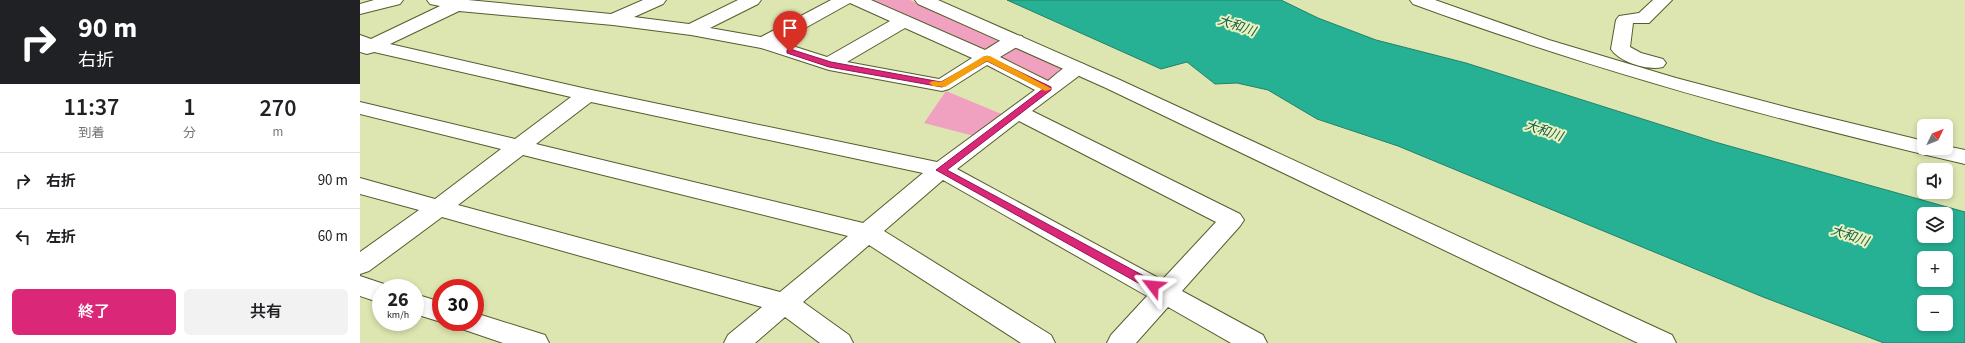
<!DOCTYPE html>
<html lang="ja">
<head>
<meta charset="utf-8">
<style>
  body { margin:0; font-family:"Source Sans 3","Noto Sans JP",sans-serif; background:#f2f2f2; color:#202124; height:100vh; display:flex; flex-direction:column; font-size:15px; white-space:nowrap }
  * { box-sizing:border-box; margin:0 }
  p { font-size:13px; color:#757577 }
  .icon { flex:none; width:22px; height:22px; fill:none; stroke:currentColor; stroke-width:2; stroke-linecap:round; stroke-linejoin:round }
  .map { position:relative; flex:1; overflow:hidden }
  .drawer { display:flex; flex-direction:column; background:#fff; width:360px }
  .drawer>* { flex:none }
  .guide { background:#202124; color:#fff; overflow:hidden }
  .needle { width:26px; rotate:47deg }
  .buttons { position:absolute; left:1557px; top:119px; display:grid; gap:8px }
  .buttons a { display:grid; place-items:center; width:36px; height:36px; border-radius:6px; background:#fff; box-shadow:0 2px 6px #0003; font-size:20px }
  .speed { position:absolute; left:12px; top:279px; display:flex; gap:8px; font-size:20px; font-weight:700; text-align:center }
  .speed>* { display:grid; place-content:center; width:52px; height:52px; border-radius:50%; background:#fff; box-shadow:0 2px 6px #0003; line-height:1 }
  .speed small { font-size:10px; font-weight:400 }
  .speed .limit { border:6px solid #d22; background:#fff; color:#111 }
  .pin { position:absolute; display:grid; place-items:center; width:34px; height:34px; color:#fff; margin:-41px -17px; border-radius:50% 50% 50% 0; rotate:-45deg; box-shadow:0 0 4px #0007 }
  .pin .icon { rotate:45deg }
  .me { position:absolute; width:44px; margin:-22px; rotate:299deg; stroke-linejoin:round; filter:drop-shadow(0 0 3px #0008) }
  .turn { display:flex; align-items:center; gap:14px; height:84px; padding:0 12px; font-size:18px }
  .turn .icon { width:52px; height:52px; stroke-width:2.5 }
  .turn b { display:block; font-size:28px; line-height:34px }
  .eta { display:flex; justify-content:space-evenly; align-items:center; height:68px; text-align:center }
  .eta b { font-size:24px; font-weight:600; line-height:28px }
  .button { display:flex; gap:8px; margin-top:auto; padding:8px 12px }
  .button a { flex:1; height:46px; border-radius:6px; background:#db2777; color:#fff; font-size:16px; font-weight:600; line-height:46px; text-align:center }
  .button a+a { background:#f2f2f2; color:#202124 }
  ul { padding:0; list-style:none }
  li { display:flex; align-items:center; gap:12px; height:56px; padding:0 12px; border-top:1px solid #e0e0e0 }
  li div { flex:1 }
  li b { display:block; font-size:15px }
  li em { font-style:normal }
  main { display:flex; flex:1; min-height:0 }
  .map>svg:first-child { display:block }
  .green { fill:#f0a1c0 }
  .water { fill:#26b094; stroke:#22836a; fill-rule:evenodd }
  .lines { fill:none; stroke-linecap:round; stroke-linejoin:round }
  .minor-casing { stroke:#565c2c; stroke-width:2 }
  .tertiary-casing { stroke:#565c2c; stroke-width:2 }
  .minor { fill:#fff; fill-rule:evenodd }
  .tertiary { fill:#fff; fill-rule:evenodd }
  .route { fill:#db2777; stroke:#8e194d }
  .slow { fill:#f59e0b }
  .labels { text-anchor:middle; stroke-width:4; stroke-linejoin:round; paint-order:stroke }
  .water-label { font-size:13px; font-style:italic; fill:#1b6051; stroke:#eaf2bd }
</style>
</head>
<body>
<main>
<section class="drawer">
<div class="guide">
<div class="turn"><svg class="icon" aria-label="right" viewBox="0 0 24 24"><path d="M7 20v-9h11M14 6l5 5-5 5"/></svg><div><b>90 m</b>右折</div></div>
</div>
<div class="eta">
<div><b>11:37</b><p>到着</p></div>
<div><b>1</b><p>分</p></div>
<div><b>270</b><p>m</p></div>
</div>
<ul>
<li><svg class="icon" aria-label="right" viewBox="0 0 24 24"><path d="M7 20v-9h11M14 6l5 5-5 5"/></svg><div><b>右折</b></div><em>90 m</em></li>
<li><svg class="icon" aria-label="left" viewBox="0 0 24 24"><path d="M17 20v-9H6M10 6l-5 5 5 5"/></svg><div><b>左折</b></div><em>60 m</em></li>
</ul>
<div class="button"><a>終了</a><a>共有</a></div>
</section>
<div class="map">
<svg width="1605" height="343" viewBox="0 0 1605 343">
  <rect width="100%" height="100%" fill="#dde5b0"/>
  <!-- green -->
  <path class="green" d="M510,0h40l89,39 1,5 -13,8z
    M659,47l43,21 1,3 -13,10 -52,-24 14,-9z
    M586,91l58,24 -30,21 -50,-13z"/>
  <!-- water -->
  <path class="water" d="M647,0h274l37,18 58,22 90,23 249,79 250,70v131h-81l-121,-46 -365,-151 -81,-27 -49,-29 -31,-7 -22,1 -28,-22 -26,7zM1564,214h22v22h-22zM1564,258h22v22h-22zM1564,302h22v22h-22z"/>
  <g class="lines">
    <defs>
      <path id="minor" d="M14,0h29l-3,4 -40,10v-10z
        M67,0h41l143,14 32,-14h23l-3,4 -29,13 55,7 49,-24h23l-3,4 -48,24 51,9 70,-37h40l114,50c12,-7 23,-17 37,-14l2,4 -2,4 -22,13 48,24c11,-9 21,-21 36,-17l3,4 -3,4 -52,39 208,103 4,6 -4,6 -58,65 81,44 4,8h-36l-63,-36 -32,36h-29l4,-8 36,-39 -204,-116 -59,51 167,104 4,8h-34l-152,-98 -66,57 46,33 4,8h-33l-35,-26 -30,26h-31l4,-8 34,-28 -320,-90 -73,54 -9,3v-22l59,-42 -59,-16v-16l75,21 66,-50 -141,-35v-12l155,37 56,-42 -197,-45 -7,2 -7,-2v-17l11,4 69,-33 -10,-2zM490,3l40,18 -63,36 -47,-15zM99,11l154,14 78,10 70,13 68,22 113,21 7,-2 38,-24 48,25 -98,72 -350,-73 -197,-45zM545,28l67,30 -33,21 -92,-17zM231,102l332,71 -60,50 -327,-79zM659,121l197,101 -54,58 -205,-111zM163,155l325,81 -68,56 -322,-87z
        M1050,0h25l114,40 127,38 121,32 127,31v7h22v-2l19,4v14c-187,-43 -372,-94 -552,-160z
        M1293,0h19l-23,23h-16l-3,24 11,6 22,6 3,4 -3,4c-15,4 -44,-5 -52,-18l5,-29 3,-4 20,-3z
        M0,276l30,10 1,2h-10v15l-21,-7z
        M55,294l26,8v20l-26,-8z
        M115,313l70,22 4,8h-46l-41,-14 -4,-7h17z"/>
      <path id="tertiary" d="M555,0h23l182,80 552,255 4,8h-38l-532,-255 -188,-84z"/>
    </defs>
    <!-- minor casing -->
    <use href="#minor" class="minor-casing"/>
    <!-- tertiary casing -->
    <use href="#tertiary" class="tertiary-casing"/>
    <!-- minor -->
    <use href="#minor" class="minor"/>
    <!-- tertiary -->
    <use href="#tertiary" class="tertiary"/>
  </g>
  <!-- route -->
  <path class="route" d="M430,49l41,13 110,20 46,-26 64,31v3l-104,80 210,113 1,3 -1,3h-8l-213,-119 107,-81 -56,-28 -45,26 -113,-20 -42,-14v-3z"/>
  <!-- slow -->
  <path class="slow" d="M624,56h6l62,33 -7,2 -58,-30 -42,26 -12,-1 -4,-3 4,-2 8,1z"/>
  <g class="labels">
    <!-- water labels -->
    <g class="water-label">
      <text transform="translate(877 25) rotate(19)" y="5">大和川</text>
      <text transform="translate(1184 130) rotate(19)" y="5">大和川</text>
      <text transform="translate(1490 235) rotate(19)" y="5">大和川</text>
    </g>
  </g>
</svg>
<div class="buttons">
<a><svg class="needle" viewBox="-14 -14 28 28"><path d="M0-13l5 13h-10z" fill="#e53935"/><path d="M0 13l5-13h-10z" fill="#757577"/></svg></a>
<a><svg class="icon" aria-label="sound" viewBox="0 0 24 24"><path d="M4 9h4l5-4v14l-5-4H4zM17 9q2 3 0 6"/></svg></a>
<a><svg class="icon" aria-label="layers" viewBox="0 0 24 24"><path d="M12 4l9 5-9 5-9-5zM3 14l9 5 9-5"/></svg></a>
<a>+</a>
<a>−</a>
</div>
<div class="speed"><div>26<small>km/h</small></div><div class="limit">30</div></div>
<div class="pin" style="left:430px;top:52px;background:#d93025"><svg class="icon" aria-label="arrive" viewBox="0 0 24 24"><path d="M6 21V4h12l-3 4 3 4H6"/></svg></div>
<svg class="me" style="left:793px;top:286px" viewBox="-20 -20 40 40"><path d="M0-17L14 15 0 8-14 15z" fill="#db2777" stroke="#fff" stroke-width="4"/></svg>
</div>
</main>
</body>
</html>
